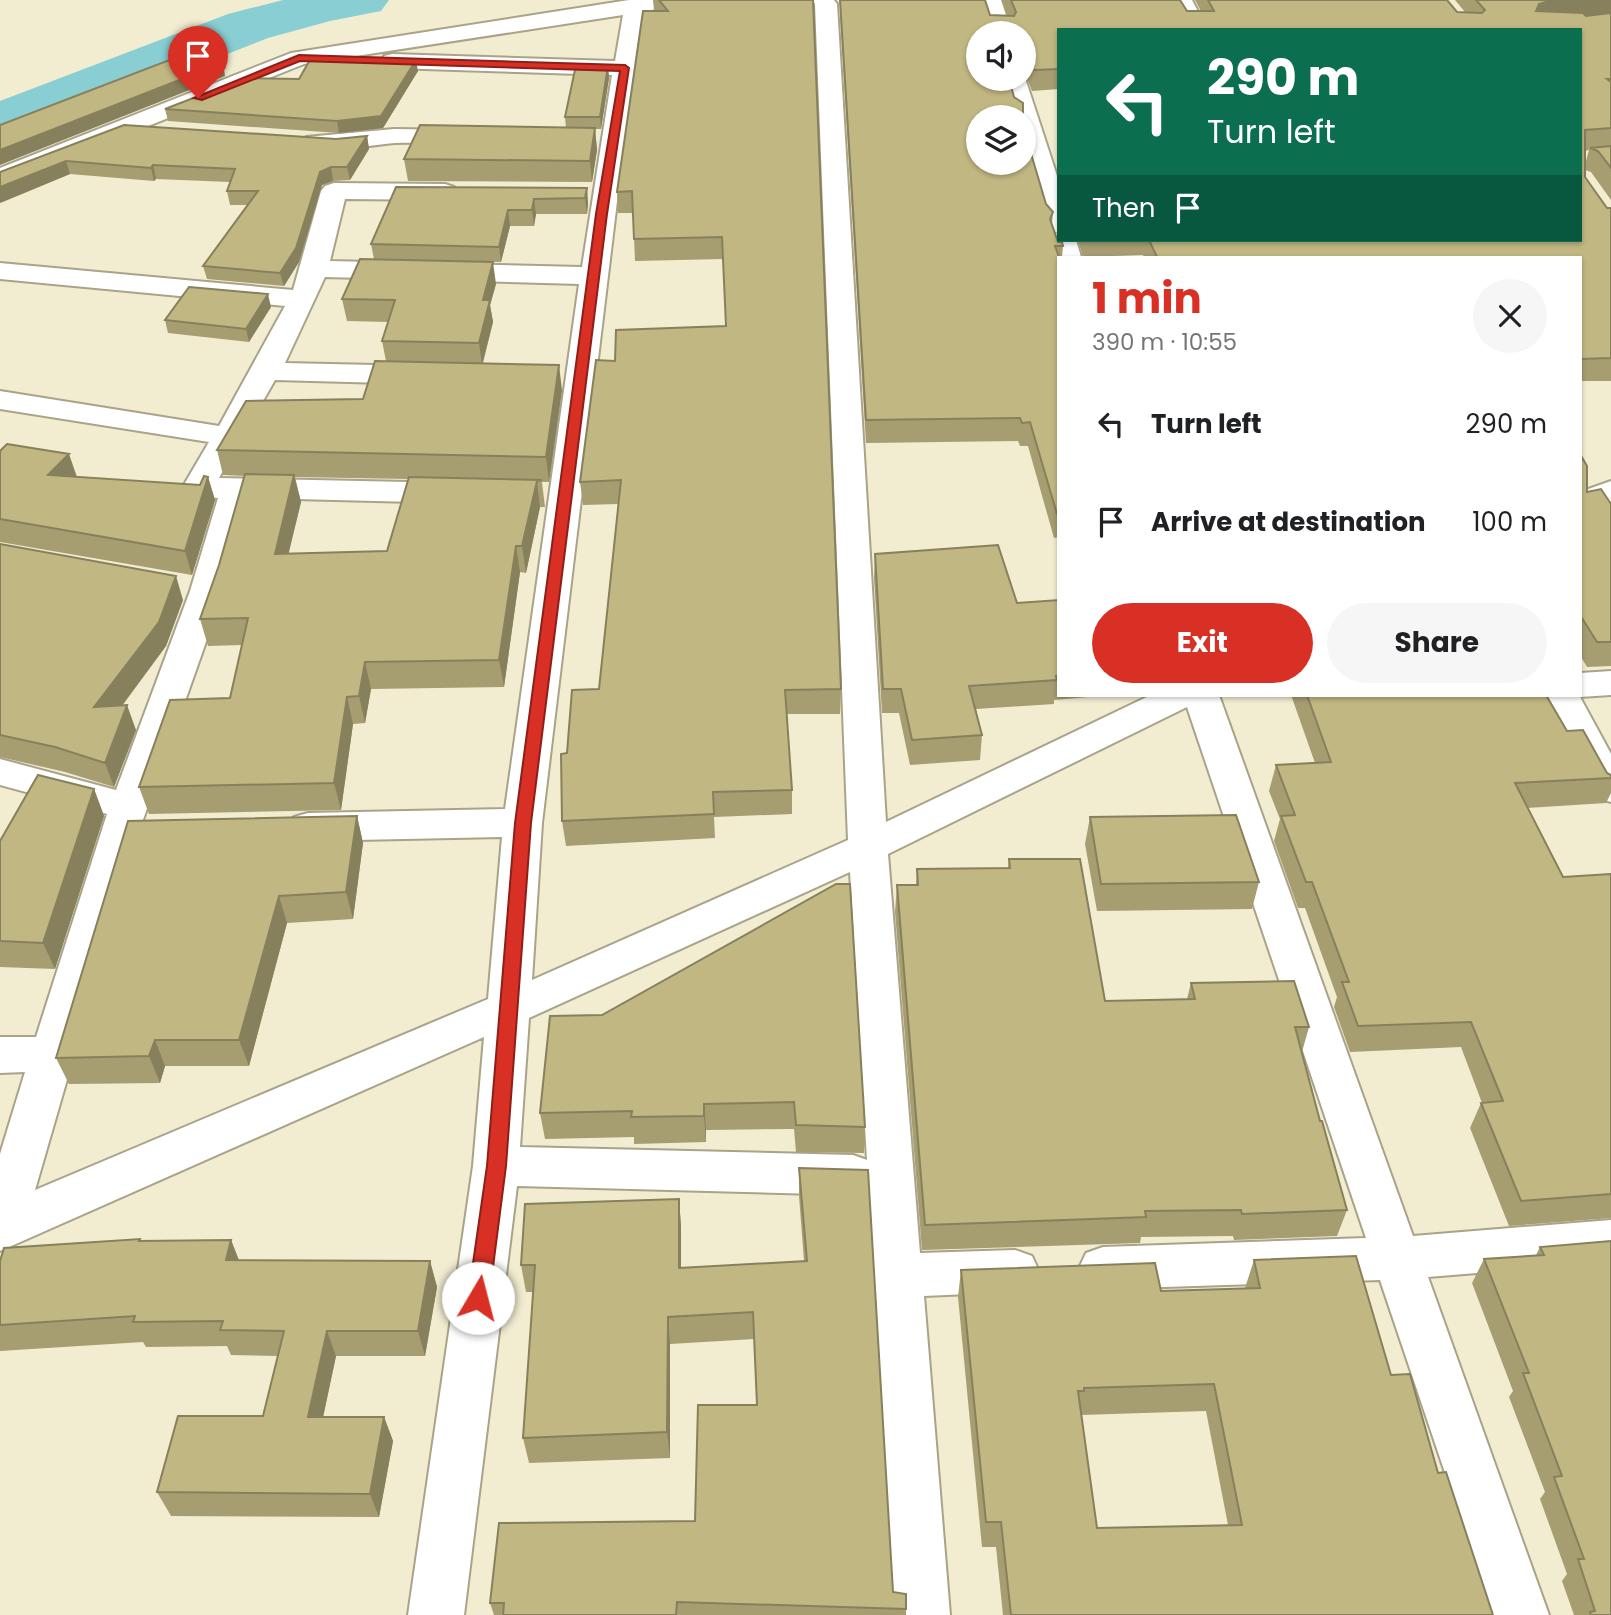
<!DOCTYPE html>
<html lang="en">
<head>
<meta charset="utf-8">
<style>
  body { margin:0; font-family:Poppins,sans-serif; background:#f6f6f6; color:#202124; height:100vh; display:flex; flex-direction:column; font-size:26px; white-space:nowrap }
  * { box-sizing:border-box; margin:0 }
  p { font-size:23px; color:#757577 }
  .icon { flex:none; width:38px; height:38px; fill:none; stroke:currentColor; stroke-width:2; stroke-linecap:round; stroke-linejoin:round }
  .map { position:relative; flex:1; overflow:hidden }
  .drawer { position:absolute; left:1057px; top:256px; width:525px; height:441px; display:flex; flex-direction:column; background:#fff; border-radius:0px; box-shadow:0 2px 5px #0004 }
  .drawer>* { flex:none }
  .top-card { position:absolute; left:1057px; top:28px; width:525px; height:214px; border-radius:0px; box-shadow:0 2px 5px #0004; background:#0b6e4f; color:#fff; overflow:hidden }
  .fabs { position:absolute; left:966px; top:21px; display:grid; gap:14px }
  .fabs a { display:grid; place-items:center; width:70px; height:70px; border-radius:50%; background:#fff; box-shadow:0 2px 5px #0004; font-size:35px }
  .pin { position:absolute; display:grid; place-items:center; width:60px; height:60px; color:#fff; margin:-72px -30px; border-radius:50% 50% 50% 0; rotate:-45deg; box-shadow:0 0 7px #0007 }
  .pin .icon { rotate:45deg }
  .me { position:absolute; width:77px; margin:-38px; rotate:8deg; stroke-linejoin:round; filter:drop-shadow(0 0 5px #0008) }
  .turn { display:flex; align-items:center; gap:24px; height:147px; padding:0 35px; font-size:32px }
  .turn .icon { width:91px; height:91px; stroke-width:2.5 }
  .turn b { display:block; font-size:49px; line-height:60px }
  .then { display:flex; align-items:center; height:66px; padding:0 35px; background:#0003; gap:14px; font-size:26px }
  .round { display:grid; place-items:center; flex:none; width:74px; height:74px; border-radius:37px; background:#f6f6f6 }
  .headline { display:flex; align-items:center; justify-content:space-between; height:119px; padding:0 35px }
  h1 { font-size:42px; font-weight:700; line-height:52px; color:#d93025 }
  .primary-button { display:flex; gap:14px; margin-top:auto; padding:14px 35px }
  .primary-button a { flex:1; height:80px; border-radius:42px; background:#d93025; color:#fff; font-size:28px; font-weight:700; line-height:80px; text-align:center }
  .primary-button a+a { background:#f6f6f6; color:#202124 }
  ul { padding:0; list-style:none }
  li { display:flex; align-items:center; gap:21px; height:98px; padding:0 35px }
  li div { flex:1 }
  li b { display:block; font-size:26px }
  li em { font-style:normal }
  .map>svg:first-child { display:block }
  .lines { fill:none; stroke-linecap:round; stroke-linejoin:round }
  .river { fill:#88ced3; fill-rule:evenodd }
  .street-casing { stroke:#a8a389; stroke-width:4 }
  .street { fill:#fff; fill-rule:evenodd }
  .wall { fill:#a69d71; fill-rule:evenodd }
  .shaded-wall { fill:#87805c }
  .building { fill:#c1b783; stroke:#87805c; stroke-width:2; fill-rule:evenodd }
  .route { fill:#d93025; stroke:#8d1f18; stroke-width:2 }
</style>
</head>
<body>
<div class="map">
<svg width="1611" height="1615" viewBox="0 0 1611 1615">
  <rect width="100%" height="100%" fill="#f2edd1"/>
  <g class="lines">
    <!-- river -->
    <path class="river" d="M283,0h106l-8,11 -51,10 -62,17 -247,97 -21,5v-39l228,-87z"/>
    <defs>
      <path id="street" d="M629,0h58l-3,5 -39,6 -27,182 -76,630 -10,157 316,-140 -33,-836 -3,-4h22l3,4 49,818 265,-127h68l194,541 198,-16v42l-183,15 121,338h-56l-113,-335 -277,9 -17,-6 -7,-15 7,-15 17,-6 263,-9 -179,-531 -299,147 32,399 95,-3 17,6 7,15 -7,15 -17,6 -91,4 26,319h-56l-25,-426 -16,6 -336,-9 -53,429h-56l65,-449 11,-129 -484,214v-97l25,-82 -25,1v-36h36l71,-223 -107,-29v-26l116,31 74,-199 28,-93 -31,-3 -5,-7 27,-46 -209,-33v-18l219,35 66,-120 -285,-27v-16l293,27 28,-99 4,-5 9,-3 111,1 9,3 4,5 -4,5 -9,3 -100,-1 -15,62 252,6 30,-192 -220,-7 -8,-2 -3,-5 3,-5 8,-2 223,7 8,-46 -319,49 -304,121v-17l291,-115zM325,277l254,7 -74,525 -197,4 -14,4 -5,10 5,10 14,4 194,-4 -14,162 -453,191 104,-359 85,-240 26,-93 205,5 11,-3 5,-7 -5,-7 -11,-3 -236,-5 56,-98 147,4 10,-3 5,-6 -5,-6 -10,-3 -137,-3zM850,872l17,288 -14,-5 -333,-8 9,-129z
        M924,0h77l11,33h-22l-8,-25h-49l-8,-1z
        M1170,0h22l16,30h-22z
        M1024,75l35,107v51l-9,-2 -4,-6 -22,-76v-32h-9l-12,-38h21z
        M394,129l73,1 9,2 3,5 -3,5 -9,2c-24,0 -48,-2 -72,-1 -30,2 -59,12 -89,4l-3,-5 3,-5z
        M1059,233v7h17l5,17h-22l-1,6 -8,-23 4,-6z
        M1611,481v22l-31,11v-22z
        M1611,671v24l-31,2 31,57v48l-13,-4 -55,-103h37v-22z"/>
    </defs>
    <!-- street casing -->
    <use href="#street" class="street-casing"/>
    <!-- street -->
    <use href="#street" class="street"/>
  </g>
  <!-- wall -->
  <path class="wall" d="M653,0h160l28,689 -1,25h-53l5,76v24l-78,3 1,21 -149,8 -4,-25 5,-68 32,-64 19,-185 -35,1 -3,-23 35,-121 111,-35 -3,-67 -88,2 -2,-48h-15l-1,-21 37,-181z
    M840,0h145l5,15 18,1 -6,-16h178l7,11h14l-6,-11h252l10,12h8l-10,-12h156v200l-20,-28 -6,-2v7l22,31h4v173h-31v-124h-436l-1,-2 -60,2 -5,-17h502l-521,-210v59l-27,2 -7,-18 -1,-40h-46v84l68,87 7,8 -1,13 6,17 5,4 -1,11h-3v280l-5,1 -26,-92h-8l-2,-5 -152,2 -26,-430zM1589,150l-4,15v-14z
    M608,66l1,12 -8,51h-6l2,21 -5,32 -184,-1 -4,-22 162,-31 -1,-11z
    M418,71l-35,57 -44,5 -171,-12 -3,-12 134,-30z
    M124,125l212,14 31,-3 2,13 -19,31 -17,1 -11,4 -23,77 -15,24 -77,-7 -4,-13 45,-61h-18l-3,-14 3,-9 -74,-3 -2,2 -84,-7 -70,29z
    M396,187l191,1 1,16 -1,10h-51l-2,12h-24l-9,36 -84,-2 79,24 -6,21 3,17 -10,41 79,27 -13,92h-7l3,25h-5l-14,66 -6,-1 -16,115 -133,2 -6,34 -12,1 -12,86 -192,4 -10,-27 91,-89 12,-53 -34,1 -8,-27 19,-54 26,-89 -22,-1 -6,-25 146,-51 23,-38 -4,-20 6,-19 -41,-1 -5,-22 32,-40 -3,-15zM295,477l113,2 -21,72 -99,3 13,-52z
    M271,307l-22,35 -81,-9 -3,-13z
    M0,451l77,26 123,8 8,-8 7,23 -23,75 -192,-33z
    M1580,454l7,38 24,12v162l-24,1 -7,-12z
    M0,544l183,56 -17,46 -44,60 14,24 -22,57 -49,-15 -65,-15z
    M875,554l142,49 42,-3v95h52l-57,5v4l-78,5 6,26 -2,25 -70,5 -11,-52h-17l-8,-135z
    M1291,695h255l21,36 40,42 4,2v18l-5,10 -79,5 36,69 48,-3v344l-102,8 -39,-98 11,-25h1l-21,-56 -111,5 -16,-45 3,-10 -32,-89h-7l-24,-67 6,-22 -11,-28 7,-26 39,-2z
    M94,789l10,27 -49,153 -55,-2v-126z
    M357,816l6,27 -10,76 -66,4 -38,143h-84l-5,17 -91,1 -13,-26z
    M1090,817l169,65 -7,27 -155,2 -12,-67z
    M1009,859l96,142 82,-2 4,-16 118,44 -7,25 18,69 27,89 -10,26 -103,4 -1,-4 -92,1 -1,6 -218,7 -27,-338 2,-27h19l1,-16 91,-1z
    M550,1016l315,111 -1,26 -68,-1 -2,-23 -88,1v12l-72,2v-7l-89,2 -5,-26z
    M799,1168l94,424 13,17v6h-412l-4,-12 205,-82 62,-116 -3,-66 -84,5v114l-141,5 -6,-25 10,-146h-7l-5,-27 158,-66 2,28v41l123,-7 -5,-65z
    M231,1240l8,20 191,1 7,26 -12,69h-89l-13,61h61l9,24 -14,76 -208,-1 -14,-24 106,-76 15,-60 -47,-1 -4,-9 -81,1 -3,-5 -143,9v-90l141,-20z
    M1611,1241v374h-37l-12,-34 5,-7 -27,-75 5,-7 -36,-95 4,-6 -41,-108 12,-24 52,-4 4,-8z
    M1254,1260l137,115 47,98 55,142h-490l-7,-68h-14l-24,-250 3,-27 200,21 84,-3zM1206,1411l22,114 -131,3 -16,-113z"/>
  <!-- shaded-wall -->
  <path class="shaded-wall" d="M1556,0h55v14l-68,6 -7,-9 3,-7 10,-3z
    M1027,52l-2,21 -1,1v-19z
    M416,60l2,11 -35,57 -44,5 -2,-12z
    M223,63l2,13 -225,89v-15z
    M608,66l1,12 -8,51 -1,-12z
    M595,128l2,22 -5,32 -2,-21z
    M367,136l2,13 -19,31 -3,-13z
    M66,161l4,13 -70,29v-16z
    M153,165l3,14 -2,2 -3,-13z
    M331,167l2,14 -11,4 -23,77 -15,24 -4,-13 40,-101z
    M587,188l1,16 -1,10 -2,-16z
    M534,199l2,15 -2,12 -2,-16z
    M508,210l2,16 -9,36 -2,-15z
    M493,262l3,22 -6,21 3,17 -11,43 -3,-22 4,-43z
    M268,294l3,13 -22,35 -3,-13z
    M559,365l3,25 -13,92 -3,-25z
    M69,454l8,23 -29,-2z
    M294,475l7,27 -19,79 -7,-27z
    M208,477l7,23 -23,75 -7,-24z
    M537,481l3,26 -14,66 -4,-27z
    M516,546l4,26 -16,115 -5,-27z
    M176,576l7,24 -17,46 -63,85 -9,-24z
    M365,662l6,27 -6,34 -6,-27z
    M347,697l6,27 -12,86 -7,-27z
    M127,705l9,25 -22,57 -9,-24z
    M94,789l10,27 -49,153 -12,-26z
    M357,816l6,27 -10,76 -7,-27z
    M279,896l8,27 -38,143 -10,-26z
    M155,1040l10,26 -5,17 -11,-27z
    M704,1104l2,26v12l-2,-26z
    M679,1199l2,28v69l-2,-28z
    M231,1240l10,26 -15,-6z
    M430,1261l7,26 -12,69 -7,-25z
    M668,1317l2,27v114l-3,-26z
    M327,1331l9,25 -18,85 -10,-24z
    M384,1417l9,24 -14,76 -9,-23z"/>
  <!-- building -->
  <path class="building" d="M659,0h154l28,689 -56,1 7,100 -79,2 1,22 -152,7 -1,-67 6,-1 5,-63 27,-1 22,-209 -41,2 16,-122 19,1 1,-31 110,-4 -4,-89 -88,2 -2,-48 -15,1 26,-181h25z
    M840,0h145l5,15 24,1 2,-4 -5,-12h169l7,11h27l-6,-11h239l10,12 25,1 3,-3 -9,-10h80l-7,1 -10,3 -3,7 47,2 3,3 25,-3v66h-4l4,3v46l-26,2v47l22,31h4v150l-31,1v-102h-423l-8,-17h431v-210h-521v39l-25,1 -7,-18 -3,3v-22h-46v46h31l5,18 9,6v14h-45v46h46v-33l22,74 7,8 -3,7 8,23h4l1,4h-8l4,11v257h-2l-27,-92 -8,1 -2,-5 -154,2z
    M198,49l25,14 -223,87v-25z
    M311,58l105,2 -35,56 -44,5 -172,-12 80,-31 54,1z
    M576,65l32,1 -8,51h-35z
    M124,125l212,14 31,-3 -20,31h-16l-11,5 -24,76 -16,25 -77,-7 55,-75h-31l8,-22 -82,-4 -2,3 -85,-7 -66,26v-15z
    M420,125l175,3 -5,33 -186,-2z
    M1611,146v22l-13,-17 -8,-3z
    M396,187l191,1 -2,10 -51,1 -2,11h-24l-9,37 -128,-3z
    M360,259l133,3 -10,38h7l-11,43 -97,-2 13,-41 -53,-1z
    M189,287l79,7 -22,35 -81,-9z
    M375,361l184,4 -13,92 -329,-7 29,-49 117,-2z
    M7,444l62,10 -21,21 152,10 4,-9 4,1 -23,74 -185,-32v-68z
    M1580,454l7,12v26l14,-3 10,15v138h-14l-17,-27z
    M245,474l49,1 -19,79 112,-3 22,-74 133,3 -5,1 -15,65h-6l-17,114 -134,2 -6,34 -12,1 -13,86 -195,4 31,-87 60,-2 18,-80 -48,1 19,-54z
    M0,544l176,32 -17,46 -65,85 33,-2 -22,58 -50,-16 -55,-12z
    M998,545l19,58 42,-3v76h-3l1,4 -88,6 13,49 -70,5 -11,-51h-18l-8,-135z
    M1307,695h239l21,36 16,-1 24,43 4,2v3l-96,5 48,94 48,-3v320l-90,7 -40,-98 22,-2 -32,-79 -113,4 -16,-44h7l-37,-100h-6l-25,-66 14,-1 -19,-50 55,-3z
    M38,775l56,14 -51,154 -43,-2v-100z
    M1236,815l23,67 -158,2 -11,-67z
    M357,816l-11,76 -67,4 -40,144h-84l-6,16 -93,2 72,-237z
    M1009,859h71l25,142 90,-2 -4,-16 103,-2 15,46h-14l25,94h2l25,89 -105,4 -1,-4 -96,1 1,6 -221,8 -28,-340h21l-1,-16 93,-1z
    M836,884h14l15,243 -69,-2 -2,-23 -90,2v12l-73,1 1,-6 -92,2 10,-97 52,-1z
    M799,1168l69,2 25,422 13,2v15l-229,-7 -1,13h-173l1,-12h-14l9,-80 196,-2 3,-116h59l-4,-93 -85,5 -1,115 -144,6 12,-173h-14l4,-61 154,-5v69l128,-7z
    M140,1239l-1,2 92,-1 -5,20 204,1 -12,70h-91l-19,86h76l-14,77 -213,-2 21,-76h85l21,-85 -64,-1 3,-9 -90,1 2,-6 -135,9v-64l4,-13z
    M1611,1241v374h-20l-1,-3 5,-1 -17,-52h6l-30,-82 8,-1 -39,-103h6l-45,-114 60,-4 -4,-8z
    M1356,1256l35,119 19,-1 28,99 8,-1 47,143h-482l-10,-93h-15l-25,-252 194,-7 6,28 99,-3 -6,-28zM1214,1384l28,141 -145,3 -19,-137h6v-3z"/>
  <!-- route -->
  <path class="route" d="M299,55l326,10 4,3 -22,146 -76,609 -25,343 -17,132 -3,6 -8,3 -7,-3 -3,-6 19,-132 28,-343 81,-609 24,-143 -320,-10 -98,39 -8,-2z"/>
</svg>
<div class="fabs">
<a><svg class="icon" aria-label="sound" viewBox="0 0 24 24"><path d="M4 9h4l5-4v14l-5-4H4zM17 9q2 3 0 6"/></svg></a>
<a><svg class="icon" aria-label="layers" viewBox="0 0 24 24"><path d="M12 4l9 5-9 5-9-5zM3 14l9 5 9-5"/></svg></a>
</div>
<div class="pin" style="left:198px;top:98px;background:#d93025"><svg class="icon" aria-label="arrive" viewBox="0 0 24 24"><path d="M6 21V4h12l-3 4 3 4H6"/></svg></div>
<svg class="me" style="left:478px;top:1298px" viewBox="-20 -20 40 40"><circle r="19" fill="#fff"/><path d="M0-13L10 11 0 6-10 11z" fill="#d93025"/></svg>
<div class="top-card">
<div class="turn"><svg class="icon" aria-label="left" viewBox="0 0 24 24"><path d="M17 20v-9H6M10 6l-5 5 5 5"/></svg><div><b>290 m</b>Turn left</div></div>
<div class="then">Then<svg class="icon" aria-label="arrive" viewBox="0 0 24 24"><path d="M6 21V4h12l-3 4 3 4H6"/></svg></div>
</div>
<section class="drawer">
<div class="headline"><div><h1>1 min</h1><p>390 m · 10:55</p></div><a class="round"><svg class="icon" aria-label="close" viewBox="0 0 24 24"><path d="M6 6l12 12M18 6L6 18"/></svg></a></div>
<ul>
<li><svg class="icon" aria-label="left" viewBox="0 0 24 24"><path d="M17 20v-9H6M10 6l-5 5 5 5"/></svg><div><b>Turn left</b></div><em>290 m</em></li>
<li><svg class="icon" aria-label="arrive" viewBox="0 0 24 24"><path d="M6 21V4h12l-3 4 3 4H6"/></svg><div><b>Arrive at destination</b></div><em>100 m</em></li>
</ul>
<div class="primary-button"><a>Exit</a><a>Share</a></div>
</section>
</div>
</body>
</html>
